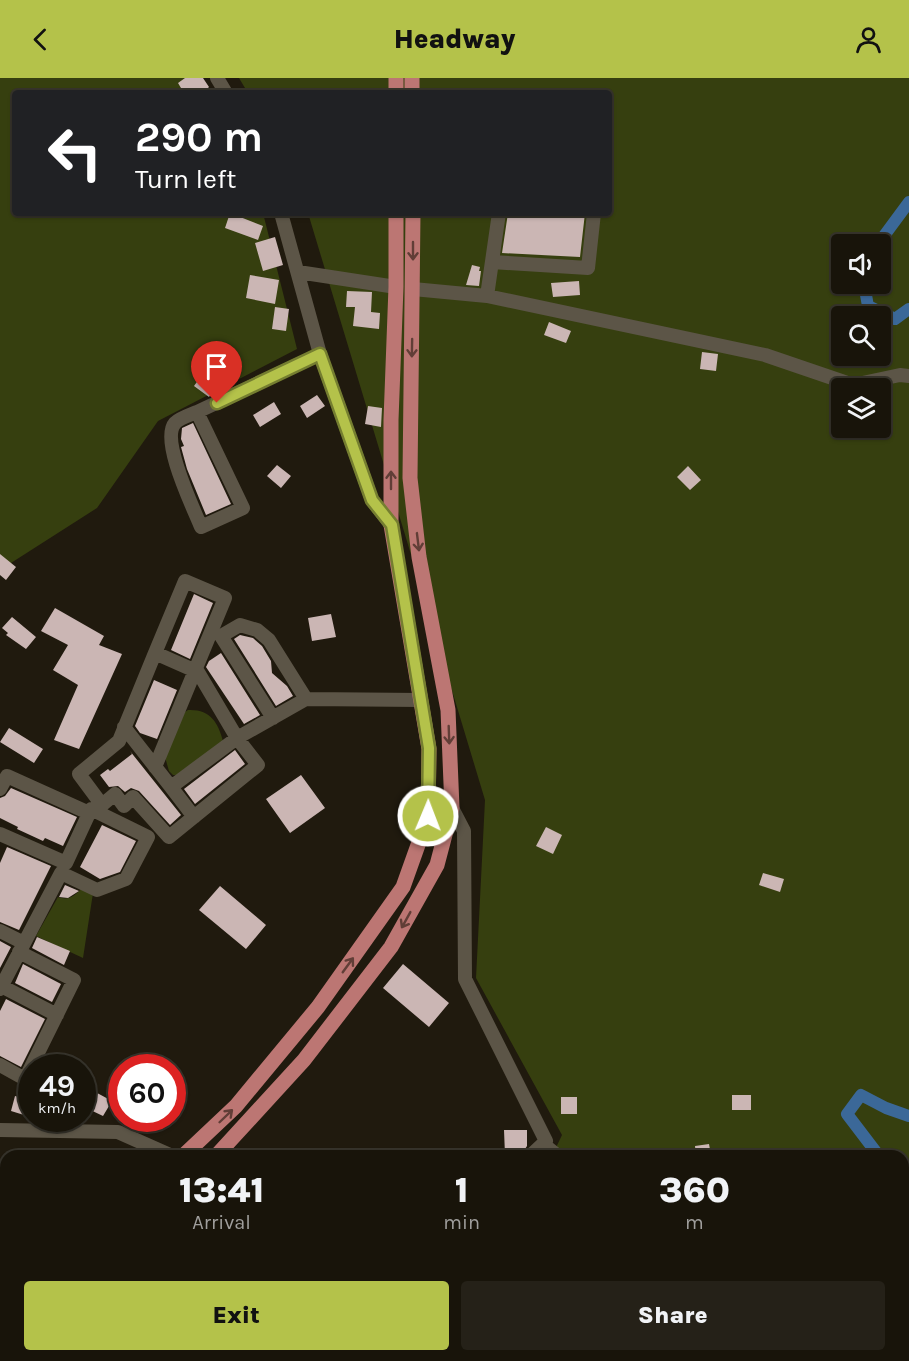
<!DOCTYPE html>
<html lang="en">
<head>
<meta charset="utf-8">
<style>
  body { margin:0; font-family:Karla,sans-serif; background:#252118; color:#f1f3f6; height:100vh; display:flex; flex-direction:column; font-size:22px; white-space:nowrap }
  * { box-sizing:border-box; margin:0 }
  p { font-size:20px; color:#9f9e9c }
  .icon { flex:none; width:33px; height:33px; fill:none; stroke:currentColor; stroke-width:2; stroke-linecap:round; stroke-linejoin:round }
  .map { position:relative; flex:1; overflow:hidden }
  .panel { position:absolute; left:0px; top:1072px; width:909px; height:212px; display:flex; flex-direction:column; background:#18140a; border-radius:18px 18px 0 0; box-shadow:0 2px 4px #0004,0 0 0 2px #36332b }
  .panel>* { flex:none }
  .hud { position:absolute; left:12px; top:12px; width:600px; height:126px; border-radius:6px; box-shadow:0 2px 4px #0004,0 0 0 2px #36332b; background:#202124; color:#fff; overflow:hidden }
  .fabs { position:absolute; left:831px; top:156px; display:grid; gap:12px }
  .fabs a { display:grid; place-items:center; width:60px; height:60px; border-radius:6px; background:#18140a; box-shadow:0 2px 4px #0004,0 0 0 2px #36332b; font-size:30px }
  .speed { position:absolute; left:18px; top:976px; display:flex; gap:12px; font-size:30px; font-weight:700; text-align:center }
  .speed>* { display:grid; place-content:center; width:78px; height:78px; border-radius:50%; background:#18140a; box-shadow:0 2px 4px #0004,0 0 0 2px #36332b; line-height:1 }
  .speed small { font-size:15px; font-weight:400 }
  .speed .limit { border:9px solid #d22; background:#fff; color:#111 }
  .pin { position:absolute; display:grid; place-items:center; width:51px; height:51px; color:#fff; margin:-62px -26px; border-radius:50% 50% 50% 0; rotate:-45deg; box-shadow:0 0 6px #0007 }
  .pin .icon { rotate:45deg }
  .me { position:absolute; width:66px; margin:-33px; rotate:1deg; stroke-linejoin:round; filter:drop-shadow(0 0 4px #0008) }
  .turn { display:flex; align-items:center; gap:21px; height:126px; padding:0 24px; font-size:27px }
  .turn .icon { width:78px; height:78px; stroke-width:2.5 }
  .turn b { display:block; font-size:42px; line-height:51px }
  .eta { display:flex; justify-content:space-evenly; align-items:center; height:102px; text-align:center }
  .eta b { font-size:36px; font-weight:800; line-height:42px }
  .button { display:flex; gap:12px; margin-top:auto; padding:12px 24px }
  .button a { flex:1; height:69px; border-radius:6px; background:#b4c24a; color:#111; font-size:24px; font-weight:800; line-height:69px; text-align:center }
  .button a+a { background:#252118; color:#f1f3f6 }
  header { display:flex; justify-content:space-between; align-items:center; height:78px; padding:0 24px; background:#b4c24a; color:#111; font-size:27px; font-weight:800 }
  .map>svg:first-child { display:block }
  .green { fill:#363f0f; fill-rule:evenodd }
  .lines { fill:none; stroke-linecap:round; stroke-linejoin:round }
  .canal { stroke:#3b6898; stroke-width:12 }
  .building { fill:#cbb6b4 }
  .minor { stroke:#5c5547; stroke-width:14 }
  .major { stroke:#bc7673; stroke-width:15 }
  .oneway { stroke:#613e37 }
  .route-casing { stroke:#757e30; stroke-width:15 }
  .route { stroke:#b4c24a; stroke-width:10 }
</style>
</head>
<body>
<header><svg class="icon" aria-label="back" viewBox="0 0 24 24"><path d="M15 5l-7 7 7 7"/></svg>Headway<svg class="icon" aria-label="person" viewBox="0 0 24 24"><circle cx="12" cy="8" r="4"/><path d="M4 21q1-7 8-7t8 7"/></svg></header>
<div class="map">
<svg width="909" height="1283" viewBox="0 0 909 1283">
  <rect width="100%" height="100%" fill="#201a0e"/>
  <!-- green -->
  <path class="green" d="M0,0h193l9,15h-187v120h248l34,136 -139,72 -61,87 -97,62z
    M239,0h670v1283h-759l7,-5h746v-200h-351l10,-21 -86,-157 9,-178 -177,-587h301v-120h-361zM842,166h38v40h-38zM842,238h38v40h-38zM842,310h38v40h-38z
    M188,632c22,-1 30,12 35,31l-46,34h-4l-4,-4 -4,-14 20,-45z
    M81,811l12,4 -10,65 -47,-22 22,-39c11,4 16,-1 23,-8z"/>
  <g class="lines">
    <!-- canal -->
    <path class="canal" d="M878,166l31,-42
      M864,206l4,22 27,13 14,-10
      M879,1078l-32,-42 14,-19 25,13 23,8
      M903,1111l6,8"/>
  </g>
  <!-- building -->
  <path class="building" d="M185,0h18l6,9 -2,2 3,4h-26l-6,-10z
    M230,135l33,13 -5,14 -33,-12z
    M508,135h77l-5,44 -78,-4z
    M275,159l8,28 -20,6 -8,-28z
    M472,187l8,2 -1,4h2l-2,15 -13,-1z
    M250,197l29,5 -4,24 -29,-6z
    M579,203l1,14 -27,2 -2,-14z
    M347,213l25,1 -1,20 9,1 -1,16 -26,-3 2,-19h-9z
    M275,229l14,2 -3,22 -14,-2z
    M549,244l22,9 -5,12 -22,-8z
    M702,274l16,2 -2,17 -16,-2z
    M204,294l15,10 -10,15 -15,-11z
    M317,317l8,11 -18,12 -7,-12z
    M274,324l7,12 -21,13 -7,-12z
    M368,328l14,2 -1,19 -16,-3z
    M193,345l38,81 -25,11 -19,-46 -6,-22 3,-1 -3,-7 1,-11z
    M277,387l14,11 -10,12 -14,-12z
    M688,388l13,14 -11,10 -13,-13z
    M0,476l16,13 -10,13 -6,-5z
    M194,516l19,9 -23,56 -19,-9z
    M55,530l49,28 -5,9 23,9 -43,95 -25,-9 24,-55 -25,-15 15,-25 -27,-14z
    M331,536l5,23 -24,4 -4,-23z
    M12,539l24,20 -10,12 -20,-14 2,-2 -6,-5z
    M240,557l13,3 9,8 9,15 1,12 15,13 6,10 -17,10 -42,-67z
    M221,575l39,62 -16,9 -38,-57 3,-6z
    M154,602l23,10 -20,49 -17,-6 -5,-7z
    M9,650l34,21 -9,14 -34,-21z
    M235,672l10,14 -50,40 -11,-15z
    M130,673l51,64 -11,10 -31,-34 -8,-3 -6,4 -7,-6 -9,1 -9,-12 8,-6 2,2 22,-17z
    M301,697l24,33 -35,25 -24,-34z
    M11,710l66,29 -14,29 -18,-8 -2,3 -26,-12 1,-2 -18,-9v-20l5,-2z
    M102,747l34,16 -16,31 -20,7 -20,-12z
    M546,749l16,8 -9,19 -17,-8z
    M7,769l44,19 -32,64 -19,-8v-59z
    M763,795l21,6 -4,13 -21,-7z
    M65,807l14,6 -11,7 -9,-1z
    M220,808l46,39 -20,24 -47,-39z
    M37,859l33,14 -6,14 -32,-17z
    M0,863l11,6 -11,21z
    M23,886l38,20 -9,18 -37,-19z
    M403,886l46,39 -20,24 -46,-39z
    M6,921l39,20 -24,48 -21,-11v-45z
    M86,1009l26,14 -9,15 -21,-10v-12z
    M732,1017h19v15h-19z
    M15,1018l13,3 -4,16 -13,-4z
    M561,1019h16v17h-16z
    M504,1052h23v16l-6,9h-16z
    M709,1066l2,11 -15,1 -1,-10z"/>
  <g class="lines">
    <!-- minor -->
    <path class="minor" d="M217,0l9,15
      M281,135l39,141 52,146 19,25
      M492,184l96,6 6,-55
      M298,194l98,15
      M413,211l74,7 278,59 88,30 47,-10 9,1
      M487,218l12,-83
      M197,334c-7,3 -17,6 -22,11 -15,17 18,84 26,104l42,-19 -46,-96 123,-58
      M155,575l30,-72 40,17 -70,169
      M273,640l-52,-82 19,-11 17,5 12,10 37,59
      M124,649l47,60 66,-49 21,27 -89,72 -36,-40 -9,9 -9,-12 -13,11 -23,-31 40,-33 36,-88 43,19 39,66 69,-39 115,1
      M171,709l23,30
      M0,711l7,-13 82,37
      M452,730l12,23 1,148 81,162 -16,15
      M0,756l66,29 25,-54 57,28 -22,42 -29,11 -36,-17 -61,116
      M0,853l24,12
      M1,908l56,29
      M0,987l25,14 49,-99 -55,-28
      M0,1052l118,2 54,24
      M543,1066l15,12
      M0,1168l4,4
      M903,1202l6,2
      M489,1278v5"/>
    <!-- major -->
    <path class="major" d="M412,0v15
      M396,15v-15
      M183,1078l53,-50 82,-99 85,-120 25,-70 1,-68 -38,-224v-105l5,-133v-74
      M216,1078l88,-96 87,-113 46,-82 15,-57 -4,-98 -29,-153 -9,-79 3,-265
      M0,1219l6,-3
      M0,1240l6,-3"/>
  </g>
  <!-- one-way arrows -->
  <defs><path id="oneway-shaft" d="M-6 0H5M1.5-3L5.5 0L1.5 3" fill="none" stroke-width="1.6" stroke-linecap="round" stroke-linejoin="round" transform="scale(1.5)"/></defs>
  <g class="oneway">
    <use href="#oneway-shaft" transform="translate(413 173) rotate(90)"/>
    <use href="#oneway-shaft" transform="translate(412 270) rotate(91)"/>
    <use href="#oneway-shaft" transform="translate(391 402) rotate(-90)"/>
    <use href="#oneway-shaft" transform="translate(418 464) rotate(83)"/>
    <use href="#oneway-shaft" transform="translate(449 657) rotate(88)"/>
    <use href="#oneway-shaft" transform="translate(406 842) rotate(119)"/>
    <use href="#oneway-shaft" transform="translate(348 887) rotate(-54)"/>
    <use href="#oneway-shaft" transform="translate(226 1038) rotate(-44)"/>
  </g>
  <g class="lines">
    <defs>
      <path id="route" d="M217,325l103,-49 52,146 20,25 37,223 -1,68"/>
    </defs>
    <!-- route casing -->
    <use href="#route" class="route-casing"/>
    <!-- route -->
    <use href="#route" class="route"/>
  </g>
</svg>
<div class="fabs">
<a><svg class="icon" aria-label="sound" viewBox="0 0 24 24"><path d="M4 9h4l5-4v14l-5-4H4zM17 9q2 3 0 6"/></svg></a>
<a><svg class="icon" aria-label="search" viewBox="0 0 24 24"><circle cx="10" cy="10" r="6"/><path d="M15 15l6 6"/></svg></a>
<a><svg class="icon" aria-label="layers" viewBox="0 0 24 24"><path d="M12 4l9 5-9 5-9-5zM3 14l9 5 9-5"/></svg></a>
</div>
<div class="speed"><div>49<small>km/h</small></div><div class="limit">60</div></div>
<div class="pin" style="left:217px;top:325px;background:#d93025"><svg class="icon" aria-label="arrive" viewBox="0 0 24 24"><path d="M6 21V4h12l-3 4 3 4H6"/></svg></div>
<svg class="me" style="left:428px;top:738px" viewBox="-20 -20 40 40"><circle r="17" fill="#b4c24a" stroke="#fff" stroke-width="3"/><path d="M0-11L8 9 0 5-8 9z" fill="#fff"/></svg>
<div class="hud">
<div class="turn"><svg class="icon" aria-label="left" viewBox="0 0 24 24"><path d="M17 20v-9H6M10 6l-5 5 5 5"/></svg><div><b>290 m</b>Turn left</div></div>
</div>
<section class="panel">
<div class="eta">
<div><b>13:41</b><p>Arrival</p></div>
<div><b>1</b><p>min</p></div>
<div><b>360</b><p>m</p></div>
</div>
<div class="button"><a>Exit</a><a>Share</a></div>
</section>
</div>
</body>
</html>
